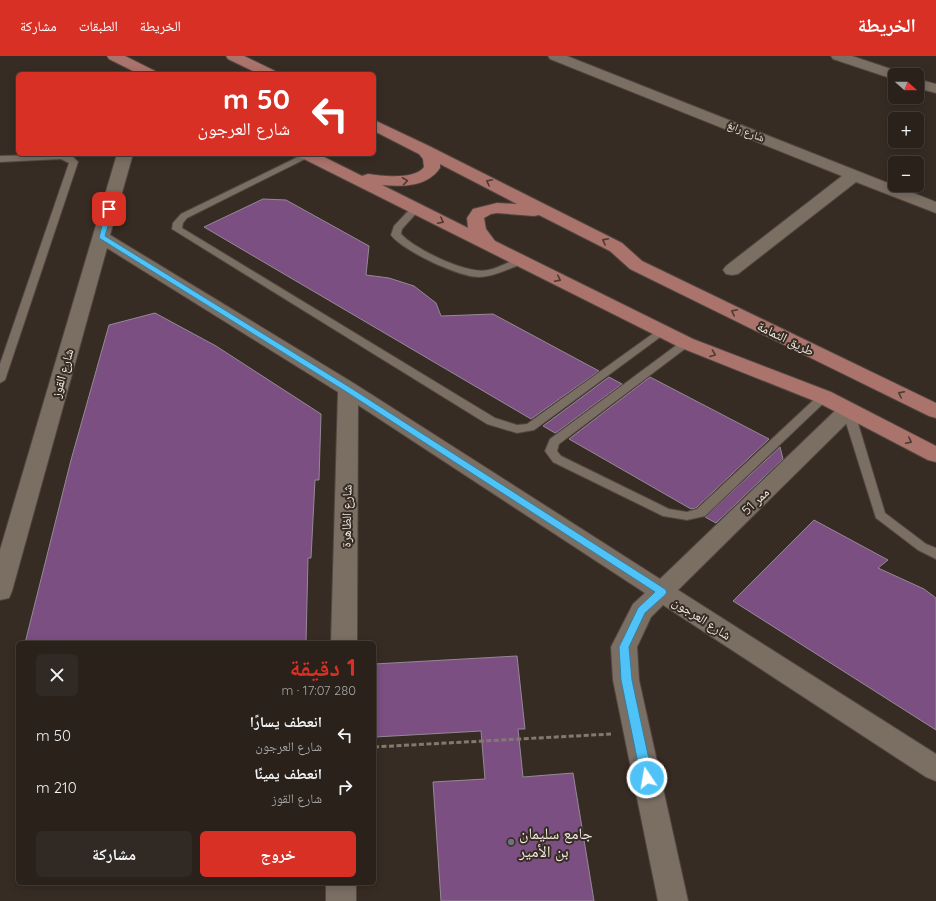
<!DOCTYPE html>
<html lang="ar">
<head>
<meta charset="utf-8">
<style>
  body { margin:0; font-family:Quicksand,"Noto Naskh Arabic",sans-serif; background:#312923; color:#f1f3f6; direction:rtl; height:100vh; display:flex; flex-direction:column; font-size:15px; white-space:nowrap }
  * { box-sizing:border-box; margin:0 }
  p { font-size:13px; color:#a5a3a2 }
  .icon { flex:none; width:22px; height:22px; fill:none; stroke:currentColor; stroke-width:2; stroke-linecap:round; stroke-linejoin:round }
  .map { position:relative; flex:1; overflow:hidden; direction:ltr }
  .side { position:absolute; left:16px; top:585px; width:360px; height:244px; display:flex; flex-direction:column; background:#29211a; border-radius:6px; box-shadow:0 2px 10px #0003,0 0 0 1px #453e39; direction:rtl }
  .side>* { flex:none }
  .hud { position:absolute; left:16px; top:16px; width:360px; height:84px; border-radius:6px; box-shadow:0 2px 10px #0003,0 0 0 1px #453e39; direction:rtl; background:#d93025; color:#fff; overflow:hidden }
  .needle { width:26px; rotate:111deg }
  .buttons { position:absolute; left:888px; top:12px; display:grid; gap:8px }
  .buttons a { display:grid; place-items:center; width:36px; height:36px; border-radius:6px; background:#29211a; box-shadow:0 2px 10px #0003,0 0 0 1px #453e39; font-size:20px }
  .pin { position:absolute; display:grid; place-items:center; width:34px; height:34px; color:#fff; margin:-17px; border-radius:8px; box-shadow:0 2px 6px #0006 }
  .me { position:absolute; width:44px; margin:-22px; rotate:348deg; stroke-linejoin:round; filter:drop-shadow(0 0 3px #0008) }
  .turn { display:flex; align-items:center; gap:14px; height:84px; padding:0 20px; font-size:18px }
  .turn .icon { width:52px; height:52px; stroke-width:2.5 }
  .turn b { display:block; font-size:28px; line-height:34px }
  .round { display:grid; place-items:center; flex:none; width:42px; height:42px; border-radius:6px; background:#312923 }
  .headline { display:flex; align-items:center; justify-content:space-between; height:68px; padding:0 20px }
  h1 { font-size:24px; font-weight:700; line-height:30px; color:#d93025 }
  .primary-button { display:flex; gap:8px; margin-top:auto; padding:8px 20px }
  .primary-button a { flex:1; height:46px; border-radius:6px; background:#d93025; color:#fff; font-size:16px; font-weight:700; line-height:46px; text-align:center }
  .primary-button a+a { background:#312923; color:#f1f3f6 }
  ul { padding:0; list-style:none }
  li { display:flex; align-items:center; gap:12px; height:52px; padding:0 20px }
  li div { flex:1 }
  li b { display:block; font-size:15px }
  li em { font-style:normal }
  header { display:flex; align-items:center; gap:24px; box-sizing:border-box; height:56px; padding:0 20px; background:#d93025; color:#fff }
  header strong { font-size:19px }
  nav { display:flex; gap:22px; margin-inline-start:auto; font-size:14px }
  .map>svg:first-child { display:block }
  .building { fill:#7c4f82; stroke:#958996 }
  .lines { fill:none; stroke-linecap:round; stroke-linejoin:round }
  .lane-casing { stroke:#514740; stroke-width:2 }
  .street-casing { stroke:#514740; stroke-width:2 }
  .primary-casing { stroke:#514740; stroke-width:2 }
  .path { stroke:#837971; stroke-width:3; stroke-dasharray:5 2.5; stroke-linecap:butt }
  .lane { fill:#7b6e63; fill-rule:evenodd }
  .street { fill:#7b6e63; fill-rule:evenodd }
  .primary { fill:#aa736b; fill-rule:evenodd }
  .oneway { stroke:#4e3a31 }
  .route { fill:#4fc3f7; stroke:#337fa1 }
  .worship-dot { fill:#6b7280; stroke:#372c23; stroke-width:1.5 }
  .labels { text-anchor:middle; stroke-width:4; stroke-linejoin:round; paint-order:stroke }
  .far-street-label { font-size:11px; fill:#f1eae4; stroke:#372c23 }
  .street-label { font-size:13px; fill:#f1eae4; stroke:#372c23 }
  .near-poi-label { font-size:16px; fill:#f1eae4; stroke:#372c23; text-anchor:start }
</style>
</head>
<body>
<header>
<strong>الخريطة</strong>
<nav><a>الخريطة</a><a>الطبقات</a><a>مشاركة</a></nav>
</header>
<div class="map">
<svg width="936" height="845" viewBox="0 0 936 845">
  <rect width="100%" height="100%" fill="#372c23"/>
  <!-- building -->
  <path class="building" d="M263,143l23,1 83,46 -3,29 23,3 25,8 22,17 5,13 52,-2 106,57 -68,48 -327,-192z
    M155,257l61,33 105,68 -2,66h-4l-4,78h-3l-2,85h-281l46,-183 38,-135z
    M609,321l13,7 -65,48 -2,1 -12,-7z
    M650,321l119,62 -73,69 -5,1 -122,-70z
    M780,391l3,12 -67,64 -11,-6z
    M814,464l74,40 -10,8 46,21 12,9v132l-203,-129z
    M517,600l8,73h-7l5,48 50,-4 21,128h-153l-8,-119 52,-3 -4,-48 -106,6 -1,-73z"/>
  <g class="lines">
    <defs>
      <path id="lane" d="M65,98l6,1 7,7 -73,218 -5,3v-19l69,-201 -8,-4 -61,3v-6z
        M304,98l9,1 -126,63 -4,5 -1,5 313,190 22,7 10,-1 131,-94h8l1,2 -133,98 -17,3 -30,-9 -315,-195 1,-6 8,-9z
        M416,149l5,3 -19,21 -1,5c14,15 66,41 87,36 11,-2 21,-9 32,-12l5,3c-4,4 -11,6 -16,8 -10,4 -20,8 -30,8 -20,0 -76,-26 -88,-42l3,-9 19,-20z
        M686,284l4,1 1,2 -1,2 -131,99 -2,7 4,5 108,53 18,3 10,-3 123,-115 4,-1 6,4 -125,119 -18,4 -24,-4 -110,-54 -8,-11 5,-12 132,-98z
        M848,350l6,4 31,103 41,31 10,4v11l-18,-9 -42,-32 -34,-108z"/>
      <path id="street" d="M548,0h19l369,146v11l-80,-31 -118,92 -6,1 -6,-1 -3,-4 3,-4 116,-90 -292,-117z
        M831,0h21l48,16 2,3h-7v4l-5,-1 -57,-19z
        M917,23l19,5v9l-19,-5z
        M117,98h16l-23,81 245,149 305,195 181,-174 7,-2 7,2 3,5 -3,5 -177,175 258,164v27l-10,-4 -263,-172 -12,12 -14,30 2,33 49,221h-30l-45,-221 -2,-33 22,-43 12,-11 -287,-188 -1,238h-26l7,-251 -231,-144 -95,343 -3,7 -9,2v-50z
        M326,827h30v18h-30z"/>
      <path id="primary" d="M107,0h18l30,15 2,3h-18l-30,-15z
        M226,0h18l31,15 2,3h-18l-31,-15z
        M374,64l55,26 193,97 20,18 294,142v15l-7,-2 -299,-147 -20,-18 -71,-36 -5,1 -37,-3 -6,1 -7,4 2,11 9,12 198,98 138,53 105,54v16l-8,-2 -111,-58 -138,-55 -379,-190 -2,-3h20l44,22 6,-2c14,2 47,6 56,-7l-1,-8 -4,-5 -45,-23zM440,108l77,40 -20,-1 -24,6 -6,9 1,10 -86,-43c21,2 45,2 58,-17z"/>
    </defs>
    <!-- lane casing -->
    <use href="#lane" class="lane-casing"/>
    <!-- street casing -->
    <use href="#street" class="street-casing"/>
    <!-- primary casing -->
    <use href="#primary" class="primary-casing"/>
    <!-- path -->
    <path class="path" d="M374,691l237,-13"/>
    <!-- lane -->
    <use href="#lane" class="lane"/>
    <!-- street -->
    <use href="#street" class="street"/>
    <!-- primary -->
    <use href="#primary" class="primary"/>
  </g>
  <!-- one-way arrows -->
  <defs><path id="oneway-chevron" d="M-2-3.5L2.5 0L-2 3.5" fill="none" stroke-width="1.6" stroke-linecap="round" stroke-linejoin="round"/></defs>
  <g class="oneway">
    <use href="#oneway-chevron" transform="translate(405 125) rotate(-8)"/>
    <use href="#oneway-chevron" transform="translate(489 126) rotate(-153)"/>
    <use href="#oneway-chevron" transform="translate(441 165) rotate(27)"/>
    <use href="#oneway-chevron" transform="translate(605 185) rotate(-153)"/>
    <use href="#oneway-chevron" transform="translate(558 223) rotate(26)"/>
    <use href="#oneway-chevron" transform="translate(734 256) rotate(-154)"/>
    <use href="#oneway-chevron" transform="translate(713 298) rotate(21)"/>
    <use href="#oneway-chevron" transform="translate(901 338) rotate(-154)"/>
    <use href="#oneway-chevron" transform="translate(909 385) rotate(27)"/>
  </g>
  <!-- route -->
  <path class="route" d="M109,151l4,2 -8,27 246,152 314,201 2,3 -2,3 -20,18 -16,34 3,33 21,98 -2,4 -4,1 -4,-1 -2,-4 -20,-98 -2,-33 19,-39 17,-16 -310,-201 -246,-153 7,-29z"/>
  <!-- markers -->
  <circle class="worship-dot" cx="511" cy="786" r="4"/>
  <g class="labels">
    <!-- far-street labels -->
    <g class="far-street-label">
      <text transform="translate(746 75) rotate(22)" y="4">شارع رابغ</text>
    </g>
    <!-- street labels -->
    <g class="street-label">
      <text transform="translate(786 282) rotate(26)" y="5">طريق الثمامة</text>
      <text transform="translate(62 317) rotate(-74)" y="5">شارع القوز</text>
      <text transform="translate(755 445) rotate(-44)" y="5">ممر 51</text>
      <text transform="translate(346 460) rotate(-89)" y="5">شارع الظاهرة</text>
      <text transform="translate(702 562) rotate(33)" y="5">شارع العرجون</text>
    </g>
    <!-- near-poi labels -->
    <g class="near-poi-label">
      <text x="519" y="783">جامع سليمان<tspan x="519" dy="18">بن الأمير</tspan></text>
    </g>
  </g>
</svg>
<div class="buttons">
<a><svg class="needle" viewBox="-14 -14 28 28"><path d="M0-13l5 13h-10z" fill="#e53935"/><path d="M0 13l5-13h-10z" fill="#a5a3a2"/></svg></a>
<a>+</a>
<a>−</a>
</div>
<div class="pin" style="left:109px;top:153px;background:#d93025"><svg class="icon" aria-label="arrive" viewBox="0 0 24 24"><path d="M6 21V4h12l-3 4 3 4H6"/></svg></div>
<svg class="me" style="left:647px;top:722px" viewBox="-20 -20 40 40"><circle r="17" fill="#4fc3f7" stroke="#fff" stroke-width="3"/><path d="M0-11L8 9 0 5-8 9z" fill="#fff"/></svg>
<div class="hud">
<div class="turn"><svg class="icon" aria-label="left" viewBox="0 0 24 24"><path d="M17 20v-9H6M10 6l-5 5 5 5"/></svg><div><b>50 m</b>شارع العرجون</div></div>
</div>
<section class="side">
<div class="headline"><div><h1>1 دقيقة</h1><p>280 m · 17:07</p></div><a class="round"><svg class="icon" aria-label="close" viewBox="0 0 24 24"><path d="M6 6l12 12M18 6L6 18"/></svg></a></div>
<ul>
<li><svg class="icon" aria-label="left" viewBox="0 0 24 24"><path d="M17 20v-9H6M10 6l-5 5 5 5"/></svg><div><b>انعطف يسارًا</b><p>شارع العرجون</p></div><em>50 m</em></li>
<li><svg class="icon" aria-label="right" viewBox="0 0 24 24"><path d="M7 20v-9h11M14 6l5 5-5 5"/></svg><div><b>انعطف يمينًا</b><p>شارع القوز</p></div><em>210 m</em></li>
</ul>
<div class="primary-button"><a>خروج</a><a>مشاركة</a></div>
</section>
</div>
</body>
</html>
